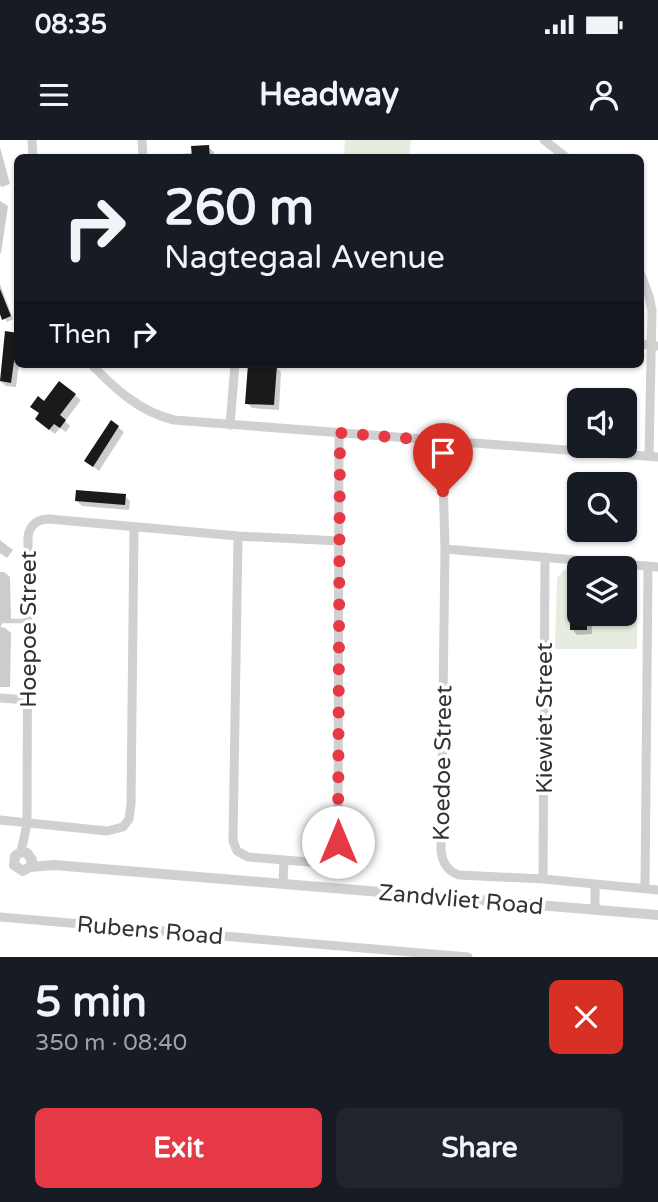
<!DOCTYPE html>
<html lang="en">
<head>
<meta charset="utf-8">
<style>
  body { margin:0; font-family:"Varela Round",sans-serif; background:#20242c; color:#f1f3f6; height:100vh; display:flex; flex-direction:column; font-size:26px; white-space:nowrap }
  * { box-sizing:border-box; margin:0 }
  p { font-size:23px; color:#9ea1a6 }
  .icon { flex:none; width:38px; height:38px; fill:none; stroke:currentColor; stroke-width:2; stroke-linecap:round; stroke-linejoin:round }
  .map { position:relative; height:817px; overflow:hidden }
  .panel { display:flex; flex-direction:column; background:#171b24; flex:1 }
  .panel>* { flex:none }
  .hud { position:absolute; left:14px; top:14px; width:630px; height:214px; border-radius:10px; box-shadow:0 2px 5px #0004; background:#171b24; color:#f1f3f6; overflow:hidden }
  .tools { position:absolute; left:567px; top:248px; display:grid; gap:14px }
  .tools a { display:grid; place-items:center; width:70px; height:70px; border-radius:10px; background:#171b24; box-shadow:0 2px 5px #0004; font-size:35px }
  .pin { position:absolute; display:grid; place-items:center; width:60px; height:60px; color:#fff; margin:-72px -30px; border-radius:50% 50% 50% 0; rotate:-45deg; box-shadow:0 0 7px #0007 }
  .pin .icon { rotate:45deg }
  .me { position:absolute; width:77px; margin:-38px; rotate:0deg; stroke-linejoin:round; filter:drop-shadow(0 0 5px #0008) }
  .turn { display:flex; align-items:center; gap:24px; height:147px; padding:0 35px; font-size:32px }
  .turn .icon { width:91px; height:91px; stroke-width:2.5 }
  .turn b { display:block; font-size:49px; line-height:60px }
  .then { display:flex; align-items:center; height:66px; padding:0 35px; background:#0003; gap:14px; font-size:26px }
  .round { display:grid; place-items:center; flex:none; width:74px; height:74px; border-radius:10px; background:#20242c }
  .head { display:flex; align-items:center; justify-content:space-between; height:119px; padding:0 35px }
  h1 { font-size:42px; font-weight:700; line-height:52px }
  .action { display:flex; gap:14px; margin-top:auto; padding:14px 35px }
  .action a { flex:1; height:80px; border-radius:10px; background:#e63946; color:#fff; font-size:28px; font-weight:700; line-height:80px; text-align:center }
  .action a+a { background:#20242c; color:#f1f3f6 }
  .status { display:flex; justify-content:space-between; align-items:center; height:49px; padding:0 35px; background:#171b24; direction:ltr }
  .status svg { height:19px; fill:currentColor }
  header { display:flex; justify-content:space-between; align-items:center; height:91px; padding:0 35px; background:#171b24; font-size:32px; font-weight:700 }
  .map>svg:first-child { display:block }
  .green { fill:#e6ecdf }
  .shadow { fill:#0003 }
  .building { fill:#1a1a1a }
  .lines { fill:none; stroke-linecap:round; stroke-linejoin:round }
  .service { stroke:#d0d0d0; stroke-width:4.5 }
  .minor { stroke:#d0d0d0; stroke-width:9 }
  .tertiary { stroke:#d0d0d0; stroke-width:10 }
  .route { stroke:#e63946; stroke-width:12; stroke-dasharray:0 21.6 }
  .labels { text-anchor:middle; stroke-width:7; stroke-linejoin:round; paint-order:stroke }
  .street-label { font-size:23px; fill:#333; stroke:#fff }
</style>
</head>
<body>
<div class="status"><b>08:35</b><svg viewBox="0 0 49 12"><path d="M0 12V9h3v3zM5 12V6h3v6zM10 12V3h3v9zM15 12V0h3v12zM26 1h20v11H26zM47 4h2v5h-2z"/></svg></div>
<header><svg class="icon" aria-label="menu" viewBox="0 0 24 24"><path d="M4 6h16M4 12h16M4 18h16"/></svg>Headway<svg class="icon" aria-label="person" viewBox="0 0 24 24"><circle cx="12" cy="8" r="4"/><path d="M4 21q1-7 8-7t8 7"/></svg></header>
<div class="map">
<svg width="658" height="817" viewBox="0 0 658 817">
  <rect width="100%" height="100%" fill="#fff"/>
  <!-- green -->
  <path class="green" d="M345,0h66l-2,17 -65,-2z
    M564,430h15v44h46v-40h4l8,10v65h-82l2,-71z"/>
  <!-- shadow -->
  <path class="shadow" d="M0,7l10,37 -8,3 -2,-2z
    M208,7l6,5v6h-45v-3l24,-2z
    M0,61l8,5 -7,47h-1z
    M0,144l13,35 -6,3 -7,-13z
    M18,195v29h1l-3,23 -10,-1 -6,-5z
    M276,227l5,5 -2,38 -27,-2 -5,-5z
    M59,243l22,17 -16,21 5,5 -4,6 -6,-4 -5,6 -13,-10 2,-21z
    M111,282l13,10 -25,39 -13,-10z
    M125,356l5,5 -1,9 -47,-4 -6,-6z
    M0,400l13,10 -6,8 -7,-5z
    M0,432h4l6,5 1,44h-7l-4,6 5,1 6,5 -1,54h-10z
    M571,451h8v23h13v20l-15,1 -5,-6z"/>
  <!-- building -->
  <path class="building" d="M209,5l1,13h-18l-1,-12z
    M0,149l11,27 -9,4 -2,-6z
    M5,191l13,2 -7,50 -11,-2z
    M248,224l29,1 -3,40 -29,-1z
    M59,241l17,13 -16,21 6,5 -6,8 -6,-4 -5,6 -14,-11 4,-6 -9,-6 8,-11 6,5z
    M111,280l8,6 -26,41 -9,-6z
    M76,350l50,4 -1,11 -50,-4z
    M570,450h9v24h8v16h-17z"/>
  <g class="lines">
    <!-- service -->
    <path class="service" d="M0,481h27"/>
    <!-- minor -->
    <path class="minor" d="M32,0l1,18
      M142,0l1,18
      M544,0l23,18
      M640,132l9,24 3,15 -3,145
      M640,204l18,2
      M91,224c23,24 49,48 83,56l484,37
      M230,285l5,-61
      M442,301l3,108 -4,301c1,12 6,21 18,25l84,4 115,11
      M238,396l-5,305 4,10 11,6 73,6 12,-8 5,-13 1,-409
      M445,409l213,18
      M0,558l28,2
      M0,680l107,11 16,-4 6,-8 2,-15 3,-277
      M21,712l6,-28 1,-287c1,-12 10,-18 21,-18l189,17 102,5
      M543,739l2,-322
      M283,743l1,-22
      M595,745v25
      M645,748l3,-322
      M0,777l468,40"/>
    <!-- tertiary -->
    <path class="tertiary" d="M30,727l2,-7 -5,-7 -6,-1 -6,4 -1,9 9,6 7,-4 24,-2 604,50"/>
  </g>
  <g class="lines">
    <!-- route -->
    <path class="route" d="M338,702l2,-409 102,8 1,54"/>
  </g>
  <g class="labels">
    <!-- street labels -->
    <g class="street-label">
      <text transform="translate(28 489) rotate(-90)" y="8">Hoepoe Street</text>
      <text transform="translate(544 578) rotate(-90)" y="8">Kiewiet Street</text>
      <text transform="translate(442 623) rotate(-89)" y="8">Koedoe Street</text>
      <text transform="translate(461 759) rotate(5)" y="8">Zandvliet Road</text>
      <text transform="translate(150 790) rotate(5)" y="8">Rubens Road</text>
    </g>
  </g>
</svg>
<div class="tools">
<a><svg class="icon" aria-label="sound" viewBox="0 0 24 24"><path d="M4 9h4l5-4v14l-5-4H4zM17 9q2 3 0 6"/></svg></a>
<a><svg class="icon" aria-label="search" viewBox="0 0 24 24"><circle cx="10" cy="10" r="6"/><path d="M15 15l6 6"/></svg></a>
<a><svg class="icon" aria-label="layers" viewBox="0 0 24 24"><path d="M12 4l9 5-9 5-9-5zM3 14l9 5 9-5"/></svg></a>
</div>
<div class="pin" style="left:443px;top:355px;background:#d93025"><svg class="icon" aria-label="arrive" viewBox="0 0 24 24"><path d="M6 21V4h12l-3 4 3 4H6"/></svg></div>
<svg class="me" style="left:338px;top:702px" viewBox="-20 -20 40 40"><circle r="19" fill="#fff"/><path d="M0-13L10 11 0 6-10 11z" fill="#e63946"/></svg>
<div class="hud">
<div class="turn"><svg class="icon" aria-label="right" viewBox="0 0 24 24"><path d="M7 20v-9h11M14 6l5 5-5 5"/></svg><div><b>260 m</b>Nagtegaal Avenue</div></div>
<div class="then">Then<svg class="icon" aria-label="right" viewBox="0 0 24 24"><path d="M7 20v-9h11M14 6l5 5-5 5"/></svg></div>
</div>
</div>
<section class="panel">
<div class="head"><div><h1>5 min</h1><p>350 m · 08:40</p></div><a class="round" style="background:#d93025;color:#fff"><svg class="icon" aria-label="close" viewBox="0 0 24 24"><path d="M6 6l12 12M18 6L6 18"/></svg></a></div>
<div class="action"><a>Exit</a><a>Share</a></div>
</section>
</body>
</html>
